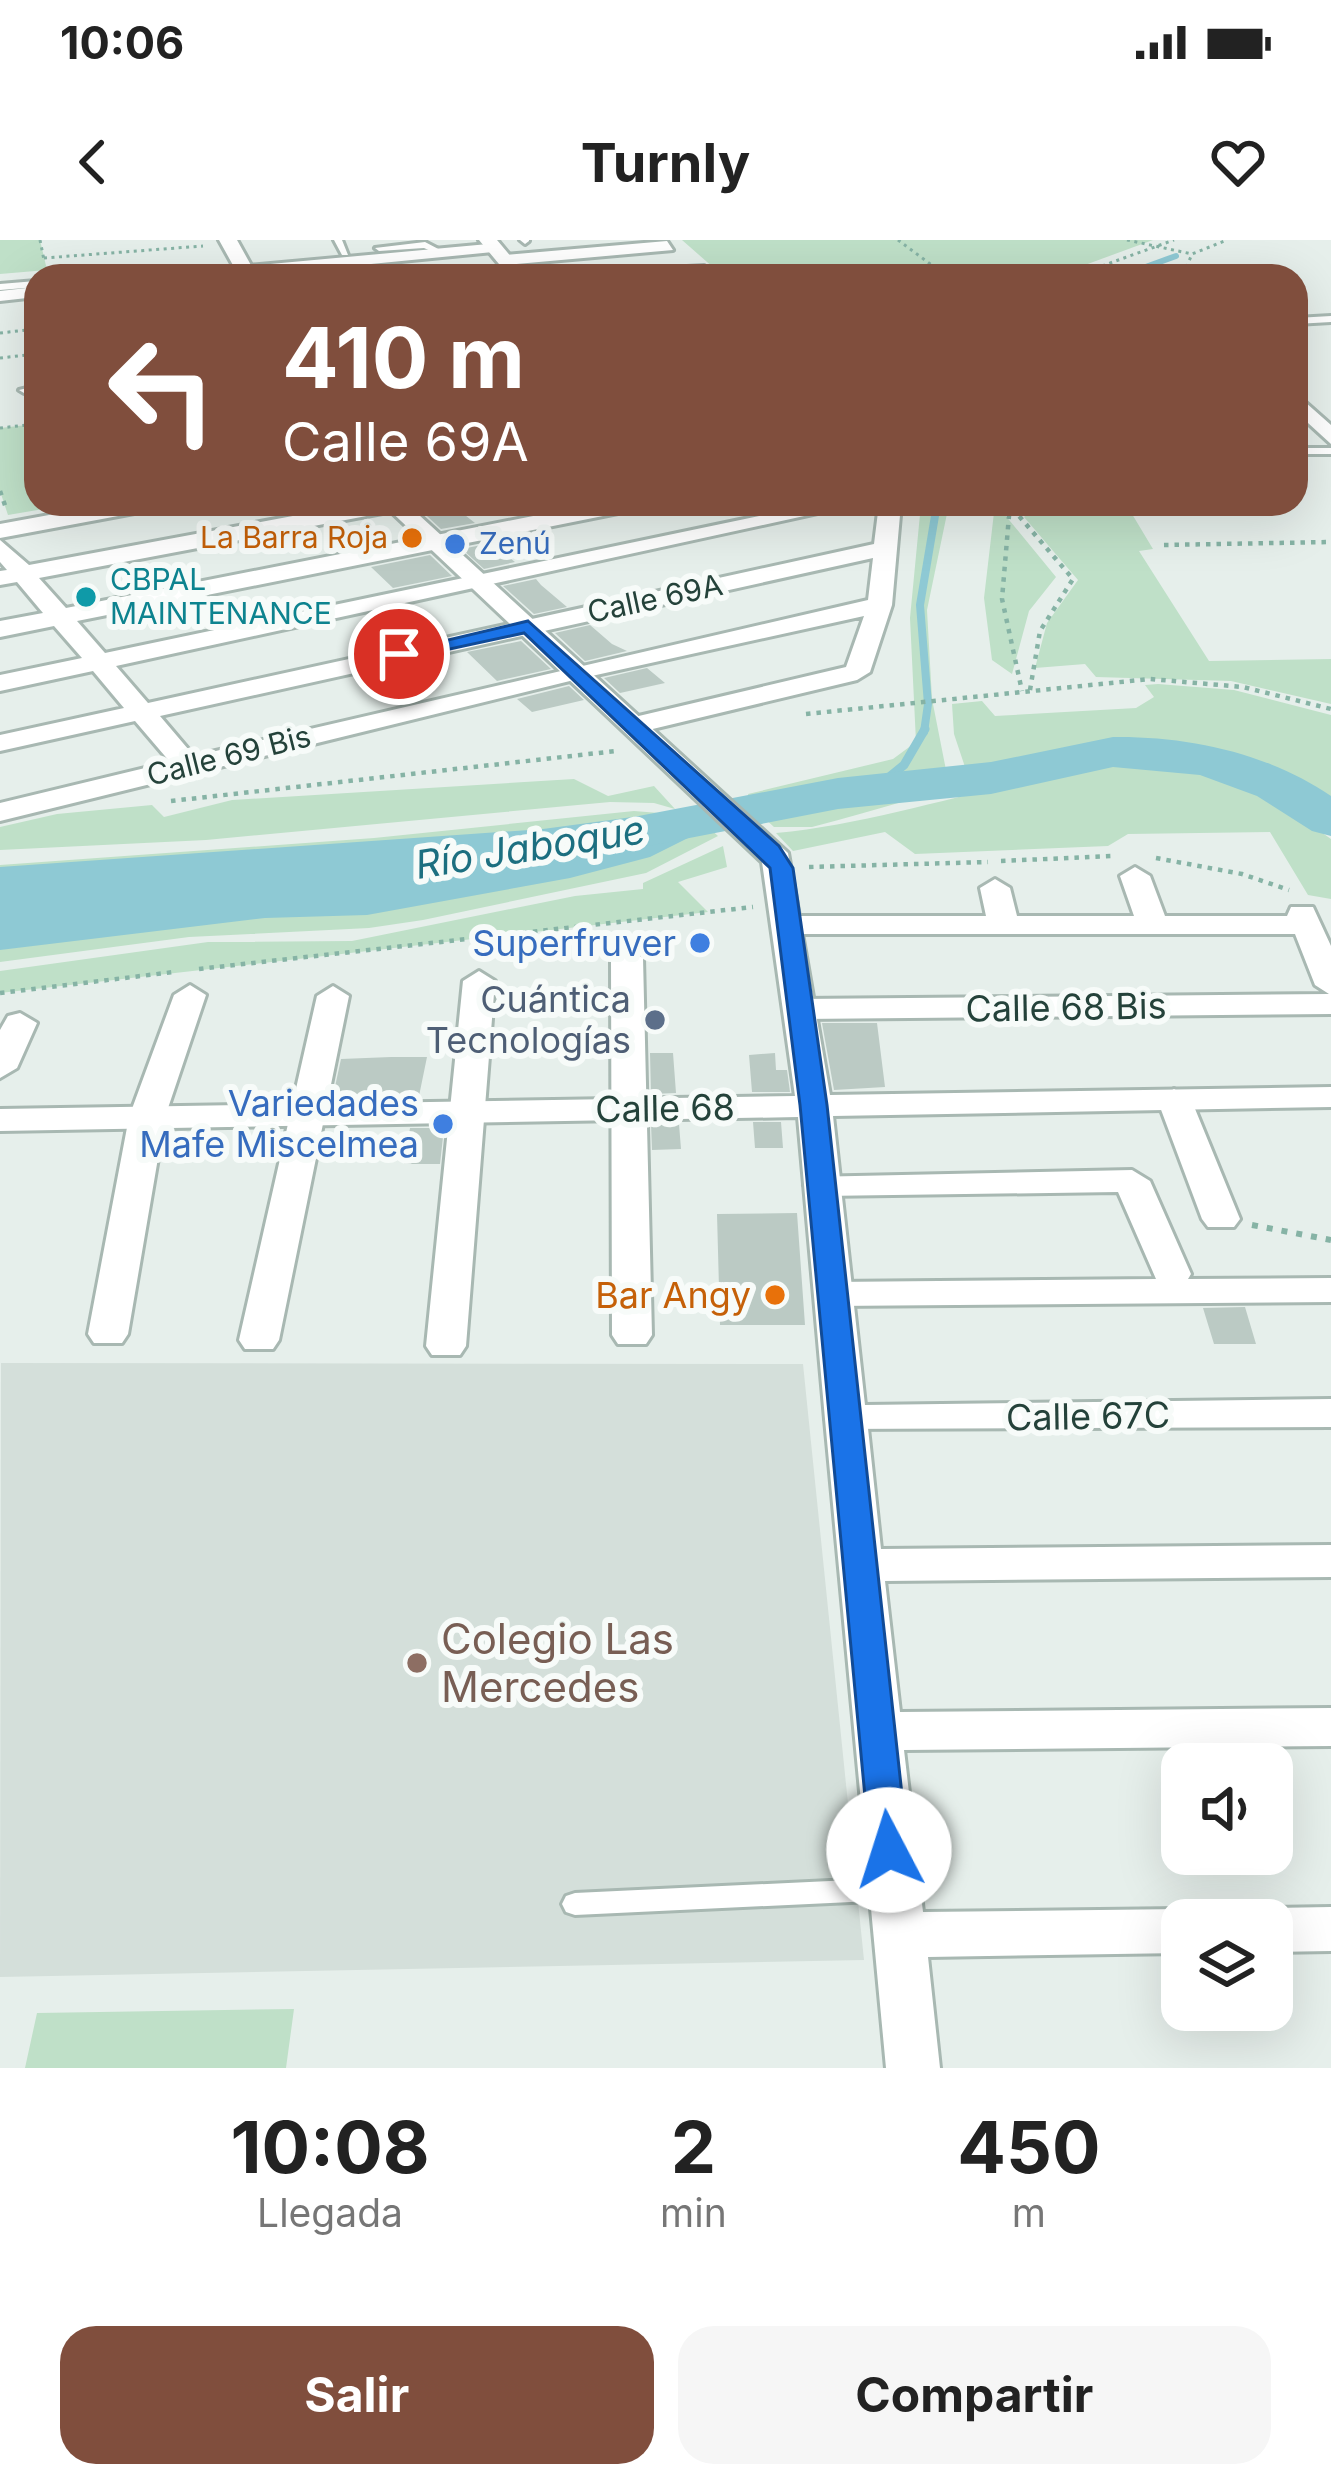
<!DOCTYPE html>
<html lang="es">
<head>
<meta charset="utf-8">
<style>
  body { margin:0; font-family:Inter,sans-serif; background:#f6f6f6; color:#222; height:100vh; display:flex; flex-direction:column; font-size:45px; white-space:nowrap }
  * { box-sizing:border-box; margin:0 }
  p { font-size:39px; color:#767676 }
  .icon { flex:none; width:66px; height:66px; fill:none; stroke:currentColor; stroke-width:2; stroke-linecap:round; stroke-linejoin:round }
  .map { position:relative; height:1828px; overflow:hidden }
  .details { display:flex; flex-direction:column; background:#fff; flex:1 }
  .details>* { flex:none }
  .guide { position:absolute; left:24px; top:24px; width:1284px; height:252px; border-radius:36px; box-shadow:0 12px 48px #0002; background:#804e3d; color:#fff; overflow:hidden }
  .controls { position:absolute; left:1161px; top:1503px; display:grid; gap:24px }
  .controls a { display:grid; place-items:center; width:132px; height:132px; border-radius:24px; background:#fff; box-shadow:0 12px 48px #0002; font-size:60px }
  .pin { position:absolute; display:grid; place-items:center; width:102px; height:102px; color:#fff; margin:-51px; border:6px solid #fff; border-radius:50%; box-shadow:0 3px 12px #0007 }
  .me { position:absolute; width:132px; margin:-66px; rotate:355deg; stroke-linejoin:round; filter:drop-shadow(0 0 9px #0008) }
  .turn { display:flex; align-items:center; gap:42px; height:252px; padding:0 60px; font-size:54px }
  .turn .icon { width:156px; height:156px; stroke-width:2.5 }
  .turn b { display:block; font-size:84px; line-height:102px }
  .eta { display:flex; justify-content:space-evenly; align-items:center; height:204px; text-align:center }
  .eta b { font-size:72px; font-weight:700; line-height:84px }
  .button { display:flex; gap:24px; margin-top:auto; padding:24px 60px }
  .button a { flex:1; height:138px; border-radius:36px; background:#804e3d; color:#fff; font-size:48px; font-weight:700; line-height:138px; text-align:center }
  .button a+a { background:#f6f6f6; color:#222 }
  .status { display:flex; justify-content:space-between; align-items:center; height:84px; padding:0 60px; background:#fff; direction:ltr }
  .status svg { height:33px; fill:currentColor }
  header { display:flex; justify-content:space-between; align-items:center; height:156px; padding:0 60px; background:#fff; font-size:54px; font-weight:700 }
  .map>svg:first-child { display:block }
  .built { fill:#d4dfda }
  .green { fill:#bfe0c8 }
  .water { fill:#8ec9d4 }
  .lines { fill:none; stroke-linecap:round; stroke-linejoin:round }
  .stream-far2 { stroke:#8ec9d4; stroke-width:6 }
  .stream-far1 { stroke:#8ec9d4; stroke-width:8 }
  .stream { stroke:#8ec9d4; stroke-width:9 }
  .river { fill:#8ec9d4; fill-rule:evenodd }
  .building { fill:#bbcac4 }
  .service-casing { stroke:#a8b8b2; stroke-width:6 }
  .minor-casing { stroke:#a8b8b2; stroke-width:6 }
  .tertiary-casing { stroke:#a8b8b2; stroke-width:6 }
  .path-far2 { stroke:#86b3a5; stroke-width:3; stroke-dasharray:3 4.5; stroke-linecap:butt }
  .path-far1 { stroke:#86b3a5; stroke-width:4.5; stroke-dasharray:4.5 6; stroke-linecap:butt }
  .path { stroke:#86b3a5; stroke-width:6; stroke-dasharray:6 9; stroke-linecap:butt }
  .service { fill:#fff; fill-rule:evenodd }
  .minor { fill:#fff; fill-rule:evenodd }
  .tertiary { fill:#fff; fill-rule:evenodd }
  .route { fill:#1a73e8; stroke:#114b97; stroke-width:3 }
  .food-dot { fill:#e8710a; stroke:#f7fbf9; stroke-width:4.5 }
  .shop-dot { fill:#3f7fe0; stroke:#f7fbf9; stroke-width:4.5 }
  .culture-dot { fill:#0f9aa8; stroke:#f7fbf9; stroke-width:4.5 }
  .service-dot { fill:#5c6f8a; stroke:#f7fbf9; stroke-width:4.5 }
  .education-dot { fill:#8d6e63; stroke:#f7fbf9; stroke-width:4.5 }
  .labels { text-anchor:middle; stroke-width:12; stroke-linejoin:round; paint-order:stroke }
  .far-food-label { font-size:30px; fill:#c56008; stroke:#f7fbf9; text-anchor:end }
  .far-shop-label { font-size:30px; fill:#366cbe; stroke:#f7fbf9; text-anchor:start }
  .far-culture-label { font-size:30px; fill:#0d838f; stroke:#f7fbf9; text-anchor:start }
  .far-street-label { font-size:30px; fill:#24423a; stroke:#f7fbf9 }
  .shop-label { font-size:36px; fill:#366cbe; stroke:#f7fbf9; text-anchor:end }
  .service-label { font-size:36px; fill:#4e5e75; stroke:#f7fbf9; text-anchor:end }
  .street-label { font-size:36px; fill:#24423a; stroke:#f7fbf9 }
  .food-label { font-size:36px; fill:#c56008; stroke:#f7fbf9; text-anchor:end }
  .water-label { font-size:39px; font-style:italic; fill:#1c6f80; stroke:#f7fbf9 }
  .near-education-label { font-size:42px; fill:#785e54; stroke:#f7fbf9; text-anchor:start }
</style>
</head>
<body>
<div class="status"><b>10:06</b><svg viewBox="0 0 49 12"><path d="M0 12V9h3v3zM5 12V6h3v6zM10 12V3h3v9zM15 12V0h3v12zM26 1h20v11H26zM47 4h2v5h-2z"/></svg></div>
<header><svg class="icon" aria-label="back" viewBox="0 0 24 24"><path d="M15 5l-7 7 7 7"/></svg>Turnly<svg class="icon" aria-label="heart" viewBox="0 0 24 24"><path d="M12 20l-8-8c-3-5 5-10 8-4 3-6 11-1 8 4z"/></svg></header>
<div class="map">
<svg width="1331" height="1828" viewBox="0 0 1331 1828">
  <rect width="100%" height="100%" fill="#e6efeb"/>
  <!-- built -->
  <path class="built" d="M1,1123l802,1 61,596 -864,17z"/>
  <!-- green -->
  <path class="green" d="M0,0h40l7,30 -47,4z
    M682,0h471l-98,36h-332z
    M36,184v80h37l-65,11 -8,-24v-63z
    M921,264h28l-22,106 5,89 14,71c35,11 75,-7 110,-14 97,-19 196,5 275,63v17c-17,-13 -34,-28 -52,-38 -145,-85 -320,-8 -467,29h-38l-24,-22 -2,-11 145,-35 23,-17 -6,-124z
    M995,264h22l-12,11 51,62 -27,34 -17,63 -20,-14 -8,-62z
    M1037,264h89l27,45 -14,2 70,110 122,-2v45l-100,-23 -135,-4 -11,-13 -50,4 12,-45 31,-43 -54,-63z
    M1158,444l76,6 97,25v85c-68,-52 -174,-67 -257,-52 -35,6 -74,21 -109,19l-11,-33 -2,-30 30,-3 13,15 141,-8 18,-11 -9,-12z
    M1147,524c78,9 121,31 184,75v60l-23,-4 -38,-63 -142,2 -20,12 -193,8 -30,-22 -92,19 -17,-18c126,-12 245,-63 371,-69z
    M574,539l34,17 46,-10 21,23 -21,-6 -44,-1 -404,38 -206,10v-23l57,-13 95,-9 12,12 68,-17z
    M634,571l62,5 22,20 -72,37 -223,47 -54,8 -180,9 -189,25v-97l374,-27z
    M723,606l4,21 -49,15 30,30 -708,81v-22l208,-29 144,-1 223,-45 68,-7v-6z
    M294,1769l-8,59h-261l12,-55z"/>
  <!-- water -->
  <path class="water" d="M640,576h34l15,7 1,14 -40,20 -80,21 -203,37 -102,3 -265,32v-83l543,-38z"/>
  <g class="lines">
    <!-- stream-far2 -->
    <path class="stream-far2" d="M1121,36l55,-20"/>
    <!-- stream-far1 -->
    <path class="stream-far1" d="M924,492l4,-28 -8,-99 17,-101"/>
    <!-- stream -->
    <path class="stream" d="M877,547l27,-22 21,-36"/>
    <!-- river -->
    <path class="river" d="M1113,497c75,-1 155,16 218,59v40l-19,-5 -55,-35 -57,-21 -87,-8 -122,27 -153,15 -236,46 -19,-5 -8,-11 8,-11 19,-5 236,-45 153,-16z"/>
  </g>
  <!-- building -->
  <path class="building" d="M414,264h37l24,19 -34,6z
    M491,303l24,19 -31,7 -22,-20z
    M430,315l22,21 -59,12 -22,-21z
    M536,339l5,6 26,22 -33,7 -31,-28z
    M590,385l22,19 15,7 -42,10 -30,-28z
    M521,401l30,28 -54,12 -30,-29z
    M647,428l18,15 -45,10 -16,-15z
    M569,446l15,14 -52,12 -15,-13z
    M822,783h55l8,64 -51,3z
    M650,813h23l3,40 -25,1z
    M775,813l1,17h11l3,22h-38l-3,-37z
    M391,817h36l-8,39h-86l8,-37z
    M753,882h28l2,26h-28z
    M651,884h28l2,25 -29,1z
    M410,888h34l-4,36h-36z
    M797,973l8,112h-85l-3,-111z
    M1245,1067l11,37h-42l-11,-36z"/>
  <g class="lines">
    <defs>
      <path id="service" d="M334,0h8l6,15h-6z
        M520,0h9v1l-4,3z
        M425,2l19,10 -4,3 -16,-7 -45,3 -4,-3z
        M36,41v6l-36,3v-6z
        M1331,76v6l-35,2v-6z
        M36,146v6l-12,1 -5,-3z
        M1296,208h35v6h-35z
        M893,1638l9,3 4,8 -4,8 -9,3 -318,15 -9,-3 -4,-8 4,-8 9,-3z"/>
      <path id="minor" d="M667,1l6,9 -168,15 -9,-5 9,-5z
        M499,3l-6,9 -244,24h-63l9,-5z
        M704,26l3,4 -9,5 -90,1 9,-5z
        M36,47v10l-36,4v-10z
        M1296,154l35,31v19l-35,-32z
        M357,264h47l-11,7 -354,67 27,30 528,-104h45l-11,7 -551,110 28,32 711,-149h43l-743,162 32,37 726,-159 5,-40h22l-9,101 -22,67 -13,8 -221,53 -14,-8 4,-6 220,-52 18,-51 -286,63 -578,142v-18l170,-41 -35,-41 -135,30v-16l124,-27 -31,-37 -93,20v-16l82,-17 -28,-32 -54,11v-16l43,-8 -26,-31 -17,3v-14l7,-1 -7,-8v-22l29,25zM873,318l-5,42 -674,156 -34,-40z
        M1135,627l15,9 15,40h122l4,-9h22l18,39v68l-530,5 -16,-10 16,-10 528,-5 -14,-9 -20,-51h-506l-16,-9 16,-9h197l-6,-28 15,-9 15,9 7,28h117l-14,-40z
        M627,708l16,10 9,377 -6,9h-28l-6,-9 -1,-377z
        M479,731l16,10 -29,365 -6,9h-28l-6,-9 37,-365z
        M190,745l16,10 -41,122 -37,217 -6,9h-28l-6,-9 41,-217 45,-122z
        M333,746l16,10 -70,344 -6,9h-28l-6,-9 78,-344z
        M20,773l17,10 -20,45 -17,10v-48l8,-14z
        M1174,849l17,10 49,120 -6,8h-26l-6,-8 -45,-120z
        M1132,930l18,11 41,93 -3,5 143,-1v24l-498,4 -14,-3 -5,-9 5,-9 14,-3 323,-3 -38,-87 -296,4 -18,-11 5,-8z
        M846,1165l15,4 6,10 14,130 450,-4v32l-446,4 15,131 431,-4v38l-427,4 19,162 259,-3 21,11h-21v33l-254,4 12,111h-54l-61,-649 6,-10z
        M1331,1667v44l-59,1v-32h-21l21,-12z"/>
      <path id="tertiary" d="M219,0h18l20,36h-18z
        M479,0h18l30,36h-18z
        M109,264h47l-11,7 -145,27v-14z
        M383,264h24l381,349 42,242 501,-8v20l-498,9 32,289 466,-6v28l-500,2 -6,-10 -27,-302 -798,14v-22l795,-13 -33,-234z"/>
    </defs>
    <!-- service casing -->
    <use href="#service" class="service-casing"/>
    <!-- minor casing -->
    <use href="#minor" class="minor-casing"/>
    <!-- tertiary casing -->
    <use href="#tertiary" class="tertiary-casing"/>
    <!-- path-far2 -->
    <path class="path-far2" d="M40,0l4,20
      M898,0l35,26 57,10
      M1127,0l65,14
      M44,18l159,-12
      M1074,36l100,-36
      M1176,36l8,-3 8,-19 35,-14
      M0,93l36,-4
      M0,118l36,-4
      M0,188l36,-4"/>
    <!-- path-far1 -->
    <path class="path-far1" d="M0,251l6,17
      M1010,264l-8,95 20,92
      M1164,305l167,-3
      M1030,450l10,-59 33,-52 -54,-63 13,-12
      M806,474l344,-35 93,8 88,22
      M171,561l445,-50
      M1156,618l86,16 47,16
      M1001,621l112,-5
      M809,627l179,-5
      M199,729l554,-62
      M0,753l174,-21"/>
    <!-- path -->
    <path class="path" d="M1252,985l79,15"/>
    <!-- service -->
    <use href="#service" class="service"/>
    <!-- minor -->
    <use href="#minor" class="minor"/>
    <!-- tertiary -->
    <use href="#tertiary" class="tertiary"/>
  </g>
  <!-- route -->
  <path class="route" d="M528,381l251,225 14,22 34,237 81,745 -6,11 -13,5 -14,-5 -5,-11 -70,-745 -30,-237 -246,-235 -125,27 -10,-6z"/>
  <!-- markers -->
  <g class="food-dot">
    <circle cx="412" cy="298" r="12"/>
    <circle cx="775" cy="1055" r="12"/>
  </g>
  <g class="shop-dot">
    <circle cx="455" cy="304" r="12"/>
    <circle cx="700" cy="703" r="12"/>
    <circle cx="443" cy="884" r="12"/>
  </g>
  <circle class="culture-dot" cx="86" cy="357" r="12"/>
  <circle class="service-dot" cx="655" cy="780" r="12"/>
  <circle class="education-dot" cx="417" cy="1423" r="12"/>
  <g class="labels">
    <!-- far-food labels -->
    <g class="far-food-label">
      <text x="388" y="308">La Barra Roja</text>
    </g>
    <!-- far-shop labels -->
    <g class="far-shop-label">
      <text x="479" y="314">Zenú</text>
    </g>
    <!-- far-culture labels -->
    <g class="far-culture-label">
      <text x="110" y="350">CBPAL<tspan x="110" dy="34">MAINTENANCE</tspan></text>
    </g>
    <!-- far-street labels -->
    <g class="far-street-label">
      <text transform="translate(655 359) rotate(-12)" y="10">Calle 69A</text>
      <text transform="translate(229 516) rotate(-14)" y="10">Calle 69 Bis</text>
    </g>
    <!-- shop labels -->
    <g class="shop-label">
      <text x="676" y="716">Superfruver</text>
      <text x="419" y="876">Variedades<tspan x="419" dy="41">Mafe Miscelmea</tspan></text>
    </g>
    <!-- service labels -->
    <g class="service-label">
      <text x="631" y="772">Cuántica<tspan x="631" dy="41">Tecnologías</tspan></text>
    </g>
    <!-- street labels -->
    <g class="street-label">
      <text transform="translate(1066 767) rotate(-1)" y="13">Calle 68 Bis</text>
      <text transform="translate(665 868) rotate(-1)" y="13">Calle 68</text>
      <text transform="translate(1088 1176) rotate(-1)" y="13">Calle 67C</text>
    </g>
    <!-- food labels -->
    <g class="food-label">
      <text x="751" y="1068">Bar Angy</text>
    </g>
    <!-- water labels -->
    <g class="water-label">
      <text transform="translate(530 607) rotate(-9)" y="14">Río Jaboque</text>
    </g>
    <!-- near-education labels -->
    <g class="near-education-label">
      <text x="441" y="1414">Colegio Las<tspan x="441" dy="48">Mercedes</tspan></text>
    </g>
  </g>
</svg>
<div class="controls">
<a><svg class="icon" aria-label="sound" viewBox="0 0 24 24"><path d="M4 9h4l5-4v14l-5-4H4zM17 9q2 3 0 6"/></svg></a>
<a><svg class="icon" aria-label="layers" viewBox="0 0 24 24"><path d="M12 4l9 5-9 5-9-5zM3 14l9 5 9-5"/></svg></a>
</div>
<div class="pin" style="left:399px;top:414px;background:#d93025"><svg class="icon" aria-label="arrive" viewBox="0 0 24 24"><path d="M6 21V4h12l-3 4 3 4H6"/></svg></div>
<svg class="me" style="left:889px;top:1610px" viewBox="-20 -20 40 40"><circle r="19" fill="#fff"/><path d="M0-13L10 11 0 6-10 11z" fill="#1a73e8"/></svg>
<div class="guide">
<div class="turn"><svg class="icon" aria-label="left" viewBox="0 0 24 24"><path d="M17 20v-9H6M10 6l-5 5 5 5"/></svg><div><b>410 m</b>Calle 69A</div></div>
</div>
</div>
<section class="details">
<div class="eta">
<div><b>10:08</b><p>Llegada</p></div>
<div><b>2</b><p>min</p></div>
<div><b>450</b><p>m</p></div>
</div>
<div class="button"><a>Salir</a><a>Compartir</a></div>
</section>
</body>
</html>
